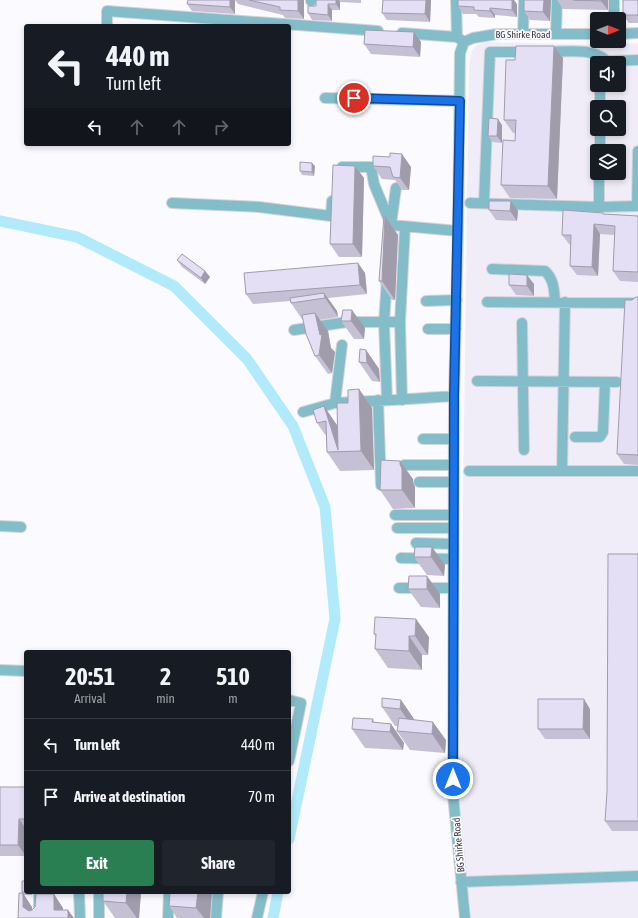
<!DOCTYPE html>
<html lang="en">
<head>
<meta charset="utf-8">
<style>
  body { margin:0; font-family:"Asap Condensed",sans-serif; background:#20242c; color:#f1f3f6; height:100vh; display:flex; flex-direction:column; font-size:15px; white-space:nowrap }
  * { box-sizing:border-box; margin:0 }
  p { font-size:13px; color:#9ea1a6 }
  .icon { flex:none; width:22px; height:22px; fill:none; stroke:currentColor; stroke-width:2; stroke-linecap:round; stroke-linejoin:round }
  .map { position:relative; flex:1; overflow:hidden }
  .details { position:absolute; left:24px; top:650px; width:267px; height:244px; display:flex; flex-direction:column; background:#171b24; border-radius:4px; box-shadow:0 2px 6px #0003 }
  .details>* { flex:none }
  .guide { position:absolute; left:24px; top:24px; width:267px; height:122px; border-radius:4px; box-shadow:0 2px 6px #0003; background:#171b24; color:#f1f3f6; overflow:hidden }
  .needle { width:26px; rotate:90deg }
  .fabs { position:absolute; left:590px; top:12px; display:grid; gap:8px }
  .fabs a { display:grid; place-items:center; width:36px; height:36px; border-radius:4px; background:#171b24; box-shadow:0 2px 6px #0003; font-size:20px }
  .pin { position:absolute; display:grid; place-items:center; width:34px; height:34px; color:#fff; margin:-17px; border:2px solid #fff; border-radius:50%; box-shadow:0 1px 4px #0007 }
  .me { position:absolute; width:44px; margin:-22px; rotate:0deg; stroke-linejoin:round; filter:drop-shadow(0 0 3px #0008) }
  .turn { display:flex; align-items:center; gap:14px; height:84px; padding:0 16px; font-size:18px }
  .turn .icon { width:52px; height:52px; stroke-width:2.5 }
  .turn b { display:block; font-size:28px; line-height:34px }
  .lanes { display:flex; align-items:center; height:38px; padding:0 16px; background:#0003; justify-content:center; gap:20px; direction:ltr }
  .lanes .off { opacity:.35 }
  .eta { display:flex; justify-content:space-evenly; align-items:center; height:68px; text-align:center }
  .eta b { font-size:24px; font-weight:700; line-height:28px }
  .primary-button { display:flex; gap:8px; margin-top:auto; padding:8px 16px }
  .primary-button a { flex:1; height:46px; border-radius:4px; background:#297f52; color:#fff; font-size:16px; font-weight:700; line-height:46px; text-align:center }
  .primary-button a+a { background:#20242c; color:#f1f3f6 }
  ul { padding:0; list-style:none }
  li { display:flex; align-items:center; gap:12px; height:52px; padding:0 16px; border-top:1px solid #363941 }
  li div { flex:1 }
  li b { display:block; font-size:15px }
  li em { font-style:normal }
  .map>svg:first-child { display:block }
  .built { fill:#f0edf8; fill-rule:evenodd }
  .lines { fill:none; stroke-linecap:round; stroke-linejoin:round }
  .canal { stroke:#b1eafb; stroke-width:11 }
  .minor-casing { stroke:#d5d4d9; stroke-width:12 }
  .minor { stroke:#84bdca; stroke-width:10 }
  .wall { fill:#c5c0d4 }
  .shaded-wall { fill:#a09cac }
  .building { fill:#e5dff6; stroke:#a09cac }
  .route-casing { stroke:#114b97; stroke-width:10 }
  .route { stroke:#1a73e8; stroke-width:7 }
  .labels { text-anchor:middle; stroke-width:3.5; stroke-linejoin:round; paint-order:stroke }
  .street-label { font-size:10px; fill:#3e3b43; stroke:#fbfafe }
</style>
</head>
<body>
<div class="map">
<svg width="638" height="918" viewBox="0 0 638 918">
  <rect width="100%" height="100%" fill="#fbfafe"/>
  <!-- built -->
  <path class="built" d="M486,42l110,3 42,-2v875h-167l-1,-17 -5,-23 -6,-88 10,-724 3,-16 5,-5zM597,63h22v22h-22zM597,107h22v22h-22zM597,151h22v22h-22z"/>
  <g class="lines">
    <!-- canal -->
    <path class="canal" d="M0,221l77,16 97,49 73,73 46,67 32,81 10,112 -46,220
      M273,918l5,-26"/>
    <defs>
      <path id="minor" d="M456,0l1,37
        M614,0v19
        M311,1v-1
        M107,26v-15l271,20
        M402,33l55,4 7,5
        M523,34l1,-34
        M556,34l1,-34
        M619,34l19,-1
        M545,52c20,0 47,-5 62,9
        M603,63l4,-2 31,-1
        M325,98l135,3
        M600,107v-22
        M600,151v-22
        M342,167h29l3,17 17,41 67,6
        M172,203l87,4 72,9 1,-15
        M470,203l129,4 39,-1
        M484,203l6,-151h39
        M637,206l1,-55
        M599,207v-34
        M391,224l5,-36
        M492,269l53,2c9,8 9,19 10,30
        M426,301l31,-1
        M487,302l151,1
        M522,323l2,127
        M428,329h28
        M294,330l53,-8h53
        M477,381l140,1
        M378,400l3,85
        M387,400l-3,-78 3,-43
        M402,400l-2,-78 5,-95
        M335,403c40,-2 79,-4 119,-7
        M303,412l32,-9 7,-58
        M575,437h25l3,-5 2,-50
        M423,439h31
        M404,465h50
        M469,471h169
        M562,471l3,-169
        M419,482h35
        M395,515h58
        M0,526l21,1
        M397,528h56
        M416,543l37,1
        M401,558l52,1
        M399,588h54
        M0,670l26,1
        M289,700l12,3 -12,58
        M461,882l177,-6
        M79,892l1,26
        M99,892v26
        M39,918v-26
        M168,918l1,-26
        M216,918l2,-26
        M257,918l6,-26
        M465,918l-12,-123 1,-399 4,-165 2,-178 4,-11 9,-4 24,-4h100"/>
    </defs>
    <!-- minor casing -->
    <use href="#minor" class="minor-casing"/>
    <!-- minor -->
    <use href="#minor" class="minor"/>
  </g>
  <!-- wall -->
  <path class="wall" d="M188,0h47v14l-43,-3 -5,-7z
    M235,0h69v19l-19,-1 -2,-3 -45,-11z
    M316,0h45v3l-21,-1v8h-8v11l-20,-1 -4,-7 8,-7z
    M383,0h48l-1,22 -43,-2 -5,-7z
    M551,0l-1,21 -20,-1 -6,-9z
    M557,0h51v10l-45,-1z
    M638,0v23h-9l-6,-8z
    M517,4v13l-22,-2v3l-16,-1 -3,-3h-13l-5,-8z
    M421,42l-1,15 -49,-3 -7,-10z
    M554,46l9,12 -6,141 -47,-1 -9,-13 14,-44v-8h-2l-9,-13 11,-60z
    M502,125v18l-9,-1 -5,-6z
    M315,166l-1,10 -12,-1 -2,-4z
    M355,166l9,12 -2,79h-23l-9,-13z
    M373,166l38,1 -2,23h-7l-7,-10 -13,-1z
    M489,210l29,1 -1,10 -21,-1z
    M604,214l34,2v66l-18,-1 -7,-10 2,-36 -15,-1 -2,42 -21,-1 -7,-9 1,-21 -2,-1 -7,-9z
    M385,216l13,19 -3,65h-3l-13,-19z
    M177,260l28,11 5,6 -5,7 -23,-17z
    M358,263l7,10 2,21 -39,4 9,13 1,6 -19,3 9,11 3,17 4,4 -3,21 -4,1 -13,-18 -11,-34 -13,-19 -1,-2 -37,3 -7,-10z
    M534,284v12l-18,-1 -7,-10z
    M638,297v168l-14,-1 -7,-10 15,-154z
    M343,310l22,18 -1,11h-10l-13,-18z
    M366,350l13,19 1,13 -8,-1 -13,-19z
    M359,389l13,19 2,62 -34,1 -13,-19 -1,-16 -9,-13 -4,-13 24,15 1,2 10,-24z
    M413,479v3l2,5v21l-22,1 -13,-19z
    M415,547l30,18 -1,11 -17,-1 -13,-18z
    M638,554v277h-26l-7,-10z
    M409,576l31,18v14l-19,-1 -13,-18z
    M374,634l55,3 -1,18h-6v15l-34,-2 -13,-19 1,-12z
    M401,700l13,19v1l32,20 -1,13 -35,-3 -13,-19 1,-5h-3l-13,-19z
    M590,709v30h-45l-7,-10z
    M373,719l2,4 16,1 13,19 -1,7 -38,-2 -13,-19z
    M0,787h26v69h-26z
    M22,892h11l-1,3h-8z
    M141,892l-2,26h-24l-12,-17z
    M170,892h42l-2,26h-33l-8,-12z"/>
  <!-- shaded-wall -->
  <path class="shaded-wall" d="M230,0h5v14l-5,-7z
    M298,0h6v19l-6,-8z
    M336,0h3l1,2v8l-4,-6z
    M426,0h5l-1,22 -5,-8z
    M512,0h2l3,4v13l-5,-7z
    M544,0h7l-1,21 -7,-9z
    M601,0h7v10l-7,-9z
    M328,4l4,6v11l-4,-6z
    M490,8l5,7v3l-5,-7z
    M414,32l7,10 -1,15 -7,-10z
    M554,46l9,12 -6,141 -9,-13z
    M498,119l4,6v18l-5,-7z
    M402,154l9,13 -2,23 -9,-12z
    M312,163l3,3 -1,10 -2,-4z
    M355,166l9,12 -2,79 -9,-13z
    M511,201l7,10 -1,10 -7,-10z
    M385,216l13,19 -3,65 -13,-19z
    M594,224l6,10 -2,42 -6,-9z
    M358,263l7,10 2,21 -7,-9z
    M205,271l5,6 -5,7 -4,-6z
    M527,275l7,9v12l-7,-10z
    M324,293l13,18 1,6 -13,-19z
    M352,310l13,18 -1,11 -13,-18z
    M315,313l13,18 3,17 4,4 -3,21 -13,-18 1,-20z
    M366,350l13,19 1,13 -13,-19z
    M359,389l13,19 2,62 -13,-19z
    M324,406l13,19 9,27 -8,-2z
    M400,461l13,18v3l2,5v21l-13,-18 -2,-26z
    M432,547l13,18 -1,11 -13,-19z
    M427,576l13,18v14l-13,-19z
    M416,619l13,18 -1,18 -13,-19z
    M409,636l13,19v15l-13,-19z
    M584,699l6,10v30l-7,-10z
    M401,700l13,19 -1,9 -13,-19z
    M433,722l13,18 -1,13 -13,-19z
    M391,724l13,19 -1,7 -13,-18z
    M19,819l7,10v27l-8,-11z
    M127,892h14l-2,26h-2l-11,-15z
    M198,892h14l-2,26h-6l-8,-10z
    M23,893l9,14 1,11 -10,-11z
    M54,894l9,14v10l-9,-8z
    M68,910l6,8h-6z"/>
  <!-- building -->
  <path class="building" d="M188,0h42v7l-43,-3z
    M249,0h49v11l-18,-1v-3z
    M316,0h20v4h-8v11l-20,-2v-7h8z
    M383,0h43l-1,14 -43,-1z
    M458,0h54v10l-22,-2v3l-16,-1v-3l-16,-1z
    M524,0h20l-1,12 -19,-1z
    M573,0h28v1z
    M623,0h15v15h-15z
    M365,30l49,2 -1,15 -49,-3z
    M516,46h38l-6,140 -47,-1 2,-45 12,1 1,-21h-12l2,-60h9z
    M489,118l9,1 -1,17h-9z
    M390,153l12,1 -2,24 -7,-1 -3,-10 -17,-1v-10l17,1z
    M300,162l12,1v9l-12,-1z
    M333,165l22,1 -2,78h-23z
    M489,201h22l-1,10 -21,-1z
    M563,210l40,3v1l35,2v56l-25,-1 2,-45 -21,-2 -2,43 -22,-1 1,-31h-9z
    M384,216h1l-3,65h-3z
    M182,254l23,17 -4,7 -24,-18z
    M358,263l2,22 -114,9 -2,-21z
    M509,274l18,1v11l-18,-1z
    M324,293l1,5 -34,5 -1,-5z
    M636,297h2v158l-21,-1 8,-154h7z
    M343,310h9l-1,11h-10z
    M315,313l5,22 2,-1 -3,21 -4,1 -9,-22 -4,-19z
    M360,349l6,1 1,13 -8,-1z
    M359,389l2,62 -34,1 -1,-31 -9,2 -4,-13 11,-4 14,44 -1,-47h11v-13z
    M381,460l19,1v3l2,5v21h-22z
    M415,547h17l-1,10h-17z
    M608,554h30v267h-33l2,-29z
    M409,576h18v13h-19z
    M375,617l41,2 -1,17h-6v15l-34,-2 1,-15h-2z
    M382,698l19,2 -1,9 -18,-2z
    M538,699h46l-1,30h-45z
    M353,718l20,1 -1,3 19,2 -1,8 -38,-3z
    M399,718l34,4 -1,12 -35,-3z
    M0,787h26v32h-7l-1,26h-18z
    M22,881h4v11h4h-8z
    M103,892h24l-1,11 -23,-2z
    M170,892h28l-2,16 -27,-2z
    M19,893h4v14l6,4 3,-1 3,-3 1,-13h18v16h14v8h-50z"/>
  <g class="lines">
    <defs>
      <path id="route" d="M354,98l106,3 -6,295 -1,383"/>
    </defs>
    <!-- route casing -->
    <use href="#route" class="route-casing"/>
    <!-- route -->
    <use href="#route" class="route"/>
  </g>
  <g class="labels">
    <!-- street labels -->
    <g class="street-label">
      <text x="523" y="38">BG Shirke Road</text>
      <text transform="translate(458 845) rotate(-95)" y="4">BG Shirke Road</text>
    </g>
  </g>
</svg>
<div class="fabs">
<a><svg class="needle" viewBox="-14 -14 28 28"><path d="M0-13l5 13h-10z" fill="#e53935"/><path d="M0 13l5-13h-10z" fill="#9ea1a6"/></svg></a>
<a><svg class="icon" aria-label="sound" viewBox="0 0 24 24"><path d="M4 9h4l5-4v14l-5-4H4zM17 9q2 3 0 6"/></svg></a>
<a><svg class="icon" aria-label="search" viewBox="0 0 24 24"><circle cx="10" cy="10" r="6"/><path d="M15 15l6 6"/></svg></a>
<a><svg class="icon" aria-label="layers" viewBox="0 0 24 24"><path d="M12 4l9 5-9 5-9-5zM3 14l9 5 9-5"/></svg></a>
</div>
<div class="pin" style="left:354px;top:98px;background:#d93025"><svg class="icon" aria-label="arrive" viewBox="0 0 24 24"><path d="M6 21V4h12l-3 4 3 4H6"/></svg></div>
<svg class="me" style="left:453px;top:779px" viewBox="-20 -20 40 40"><circle r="17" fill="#1a73e8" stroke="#fff" stroke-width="3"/><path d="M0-11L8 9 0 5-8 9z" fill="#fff"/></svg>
<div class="guide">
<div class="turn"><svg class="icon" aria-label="left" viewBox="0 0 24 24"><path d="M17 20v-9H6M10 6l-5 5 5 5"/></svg><div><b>440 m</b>Turn left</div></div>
<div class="lanes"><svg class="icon" aria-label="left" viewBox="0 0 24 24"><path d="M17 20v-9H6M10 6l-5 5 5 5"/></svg><svg class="icon off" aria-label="ahead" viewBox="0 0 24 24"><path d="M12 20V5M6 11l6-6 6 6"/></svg><svg class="icon off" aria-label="ahead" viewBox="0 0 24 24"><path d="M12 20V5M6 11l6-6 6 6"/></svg><svg class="icon off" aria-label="right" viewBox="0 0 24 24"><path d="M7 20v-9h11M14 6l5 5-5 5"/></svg></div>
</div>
<section class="details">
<div class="eta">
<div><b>20:51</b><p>Arrival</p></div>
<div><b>2</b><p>min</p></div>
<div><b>510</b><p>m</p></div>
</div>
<ul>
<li><svg class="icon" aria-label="left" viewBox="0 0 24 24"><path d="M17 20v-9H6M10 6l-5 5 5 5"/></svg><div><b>Turn left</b></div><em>440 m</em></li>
<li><svg class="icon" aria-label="arrive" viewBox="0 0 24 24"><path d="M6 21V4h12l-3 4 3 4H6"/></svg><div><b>Arrive at destination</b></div><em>70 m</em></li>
</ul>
<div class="primary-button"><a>Exit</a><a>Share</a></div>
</section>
</div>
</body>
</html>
